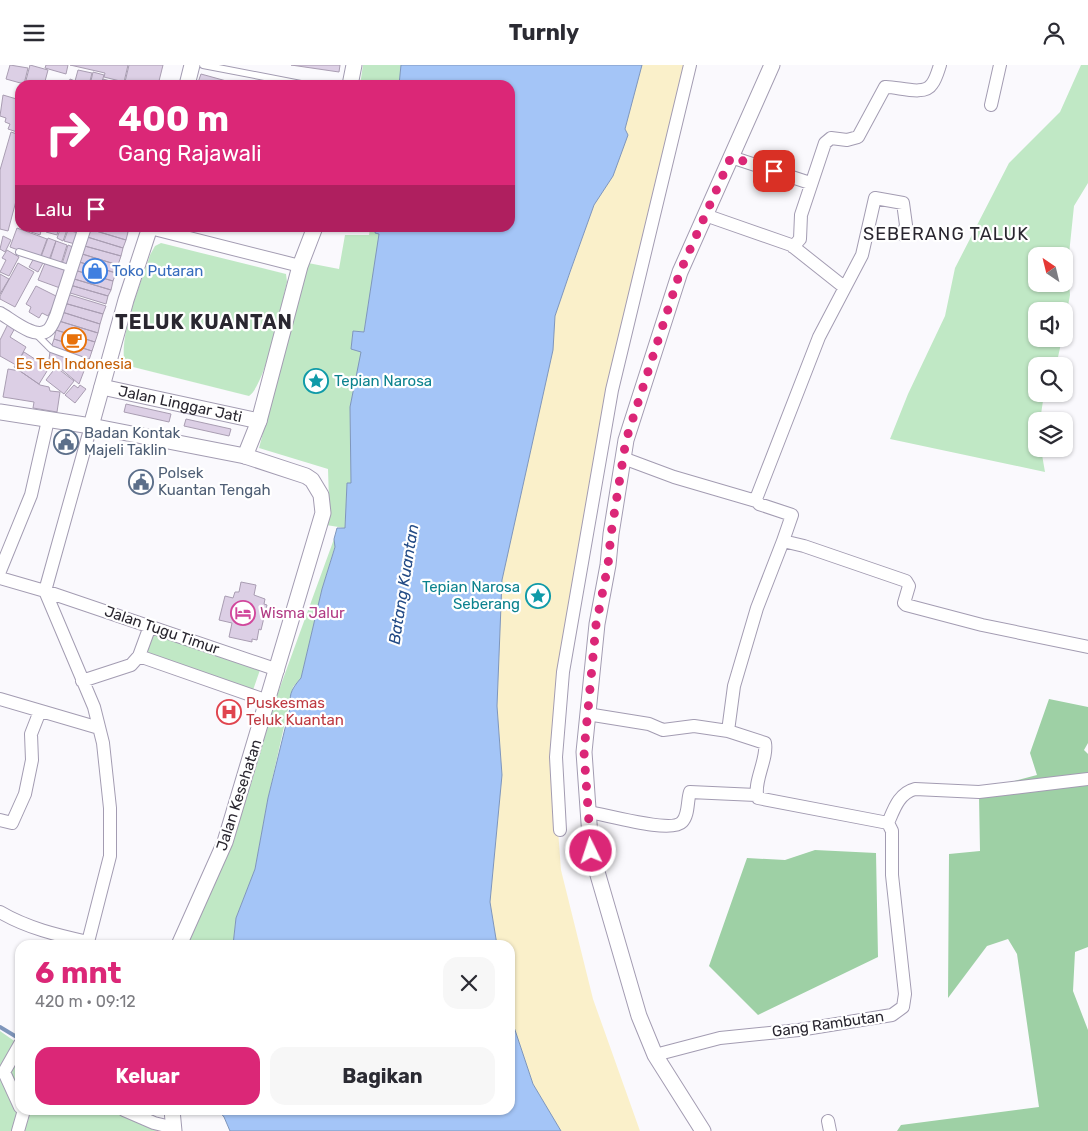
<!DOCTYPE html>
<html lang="id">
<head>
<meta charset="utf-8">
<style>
  body { margin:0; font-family:Rubik,sans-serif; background:#f7f7f7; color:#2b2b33; height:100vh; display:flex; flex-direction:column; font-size:19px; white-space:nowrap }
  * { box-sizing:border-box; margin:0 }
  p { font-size:16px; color:#7c7c81 }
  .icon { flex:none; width:28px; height:28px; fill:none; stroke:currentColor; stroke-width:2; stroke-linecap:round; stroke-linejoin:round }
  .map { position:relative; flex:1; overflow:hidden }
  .panel { position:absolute; left:15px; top:875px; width:500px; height:175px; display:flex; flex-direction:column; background:#fff; border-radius:15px; box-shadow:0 1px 4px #0004 }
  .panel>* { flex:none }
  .top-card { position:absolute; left:15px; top:15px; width:500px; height:152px; border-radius:15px; box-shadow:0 1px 4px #0004; background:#db2777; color:#fff; overflow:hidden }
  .needle { width:32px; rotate:325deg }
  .fabs { position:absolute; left:1028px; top:182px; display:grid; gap:10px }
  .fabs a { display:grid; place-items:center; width:45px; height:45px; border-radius:10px; background:#fff; box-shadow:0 1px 4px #0004; font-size:25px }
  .pin { position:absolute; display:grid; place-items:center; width:42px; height:42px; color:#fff; margin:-21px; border-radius:10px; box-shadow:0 2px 8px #0006 }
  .me { position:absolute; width:55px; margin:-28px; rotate:356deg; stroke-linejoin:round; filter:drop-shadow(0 0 4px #0008) }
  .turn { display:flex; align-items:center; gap:18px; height:105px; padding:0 20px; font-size:22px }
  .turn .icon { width:65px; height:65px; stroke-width:2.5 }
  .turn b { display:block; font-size:35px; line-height:42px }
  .then { display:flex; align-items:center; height:48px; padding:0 20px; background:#0003; gap:10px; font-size:19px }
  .round { display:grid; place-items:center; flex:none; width:52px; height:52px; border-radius:15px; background:#f7f7f7 }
  .overview { display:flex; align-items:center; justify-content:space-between; height:85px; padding:0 20px }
  h1 { font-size:30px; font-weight:700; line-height:38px; color:#db2777 }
  .cta { display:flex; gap:10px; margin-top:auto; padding:10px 20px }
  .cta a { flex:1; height:58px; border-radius:15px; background:#db2777; color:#fff; font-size:20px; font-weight:700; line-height:58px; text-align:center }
  .cta a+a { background:#f7f7f7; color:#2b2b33 }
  header { display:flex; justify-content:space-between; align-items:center; height:65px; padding:0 20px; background:#fff; font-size:22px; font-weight:700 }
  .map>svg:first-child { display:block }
  .green { fill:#c0e8c5; fill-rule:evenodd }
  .forest { fill:#9ed0a5 }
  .sand { fill:#faf0ca }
  .water { fill:#a4c5f7; stroke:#7f96bb }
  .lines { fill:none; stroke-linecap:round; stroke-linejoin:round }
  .stream { stroke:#7f96bb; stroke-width:4 }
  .building { fill:#dccfe5; stroke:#a99db2 }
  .service-casing { stroke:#a39cb2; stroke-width:8 }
  .minor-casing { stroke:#a39cb2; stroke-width:14 }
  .tertiary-casing { stroke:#a39cb2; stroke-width:17 }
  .service { stroke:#fff; stroke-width:6 }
  .minor { stroke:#fff; stroke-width:12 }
  .tertiary { stroke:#fff; stroke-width:15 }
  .route { stroke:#db2777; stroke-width:9; stroke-dasharray:0 16.2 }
  .labels { text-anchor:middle; stroke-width:4.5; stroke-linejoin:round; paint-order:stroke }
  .shop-label { font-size:15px; fill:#366cbe; stroke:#fff; text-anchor:start }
  .food-label { font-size:15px; fill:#c56008; stroke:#fff }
  .culture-label { font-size:15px; fill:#0d838f; stroke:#fff; text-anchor:start }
  .street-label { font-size:15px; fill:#2a2730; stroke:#fff }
  .service-label { font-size:15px; fill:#4e5e75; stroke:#fff; text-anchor:start }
  .hotel-label { font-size:15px; fill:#b23c85; stroke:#fff; text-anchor:start }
  .health-label { font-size:15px; fill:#be3a42; stroke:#fff; text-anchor:start }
  .water-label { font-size:16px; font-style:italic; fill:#234b86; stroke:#fff }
  .quarter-label { font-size:18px; letter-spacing:1px; fill:#2a2730; stroke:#fff }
  .district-label { font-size:20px; font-weight:bold; letter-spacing:1px; fill:#2a2730; stroke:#fff }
</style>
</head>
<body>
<header><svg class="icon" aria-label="menu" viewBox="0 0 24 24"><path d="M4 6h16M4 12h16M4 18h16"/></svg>Turnly<svg class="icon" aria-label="person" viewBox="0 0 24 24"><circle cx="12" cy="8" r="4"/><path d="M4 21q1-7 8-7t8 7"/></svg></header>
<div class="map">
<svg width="1088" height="1066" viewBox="0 0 1088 1066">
  <rect width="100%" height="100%" fill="#faf9fd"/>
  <!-- green -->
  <path class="green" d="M363,0h38l-2,20h-39z
    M1081,0h7v118l-14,23 -6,58 2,31 -6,32v-16h-28v28h26l-6,27h-20v28h8l-4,27h-4v28h5l4,23 -155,-33 18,-45 37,-78 10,-48 54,-105 51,-51zM1064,191v28h-28v-28z
    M370,163h6l-1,4 5,2 -16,98 -11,-1 -2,18 11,3 -12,55 1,76h-4l-2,45 -19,-3 3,-24 -1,-32 -69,-21 49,-185 31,6 6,-34h24z
    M161,178l125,31 1,8c-6,24 -21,102 -38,114l-124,-31c-7,-29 16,-81 25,-110l5,-9z
    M334,474l1,7 -13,43 -21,89 -8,9 -25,111 -13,71 -19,49 -3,27h-49l68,-164 23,-80z
    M155,565l106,37 -9,26 -107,-37z
    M0,966l20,14v65h94l44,21h-158z"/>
  <!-- forest -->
  <path class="forest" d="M1049,634l39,8v36l-4,7 4,4v193l-13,5 -2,39 15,39v101h-191l4,-6 138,-18 -22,-153 -9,-15 -21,7 -39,52 1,-144 31,-3 -1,-55 28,-13 30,-8 -7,-22z
    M815,785l61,3 2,104 -120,58 -49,-49 38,-108 38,2z"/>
  <!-- sand -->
  <path class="sand" d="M642,0h44l-80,363 -54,321 9,121 32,129 47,132h-79l-28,-47 -23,-69v-70h-13l-7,-43 12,-127 -5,-69 5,-126 51,-230 2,-34 39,-111 19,-29 14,-41 -2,-6z"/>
  <!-- water -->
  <path class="water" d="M401,0h241l-17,64 3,6 -15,41 -19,29 -24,67 -15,44 -2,34 -51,230 -5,126 5,69 -12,127 7,43h-264l3,-27 19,-49 13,-71 23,-94c-3,-10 3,-18 10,-26l21,-89 13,-42 -1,-8 3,-11h8l2,-45h4l-1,-76 11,-55 -10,-3 2,-18 11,1 15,-98 -4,-1 1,-5 134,-1v-142h-111z
    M510,950l23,69 28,47h-331l-6,-14 -6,-7 -19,2v-2h311z"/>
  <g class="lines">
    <!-- stream -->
    <path class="stream" d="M0,962l20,12"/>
  </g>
  <!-- building -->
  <path class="building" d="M10,0l18,3 -4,16 -18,-5z
    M30,0l18,5 -4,15 -19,-1z
    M46,0h22l-2,9 -21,-6z
    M70,0h58l-4,17 -20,-5 1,-4z
    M129,0h34l-5,20h-19l-14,-3z
    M291,0h49l-1,7z
    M78,5l14,3 -3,12h-21l2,-6 5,2z
    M93,7l11,3 -3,10h-11z
    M201,9l40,11h-44z
    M103,14l14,4 -1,2h-14z
    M117,16l17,4h-18z
    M3,30l17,5v33l-12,-4 2,-5 -5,-2 1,-4 -6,-2z
    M11,67l9,3v51l-12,45 -8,-2v-59z
    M33,162h9l-2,8 -9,-3z
    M48,162h11l-2,8 -11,-3z
    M61,162h7l-5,14 -6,-3z
    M115,162l13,5 -2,8 -40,-12z
    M115,162h14l-1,5z
    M17,163l30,11 -7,19 -30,-11z
    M86,163l40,12 -3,8 -39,-12z
    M68,165l10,3 -3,11 -11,-3z
    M3,171l8,4 -6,12 -5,-3z
    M84,171l39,12 -2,8 -40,-11z
    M48,173l8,3 -7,19 -8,-3z
    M56,176l11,4 -6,19 -11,-4z
    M68,180l5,2 -6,19 -5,-2z
    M81,180l40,11 -3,9 -39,-12z
    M7,185l12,7 -10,19 -9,-4 6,-12 -4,-2z
    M79,188l39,12 -2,8 -40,-12z
    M34,193l9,5 -5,9 -9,-5z
    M76,196l40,12 -3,8 -39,-11z
    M18,198l16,9 -19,35 -15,-8v-3z
    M45,198l22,8 -7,17 -22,-8z
    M74,205l39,11 -2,9 -40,-12z
    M0,209l9,5 -9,15z
    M71,213l40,12 -3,6 -38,-11z
    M70,220l38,11 -2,8 -39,-12z
    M36,221l22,11 -10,19 -6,-3 -3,5 -10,-6 2,-5 -5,-3z
    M67,229l39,12 -3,8 -39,-11z
    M64,238l39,11 -3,10 -38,-12z
    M62,247l38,12 -2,9 -39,-12z
    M59,256l39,12 -3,9 -39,-12z
    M8,259l7,4 -5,9 16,10 -10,18 -16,-9v-16z
    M56,265l39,12 -3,9 -38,-12z
    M54,274l38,12 -3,9 -38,-12z
    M24,287l20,13 3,-5 5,3 -13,21 -25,-17z
    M50,287l37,11 -8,21 -30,-25z
    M56,302l18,14 -10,13 -18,-14z
    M8,304l12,2 20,14 9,2 1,4 10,1 -3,20 -24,-4 1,-6 -31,-5z
    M74,320l4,3 2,-3 6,4 -11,14 -10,-8z
    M126,339l45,10 -2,8 -45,-10z
    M186,354l45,10 -2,7 -45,-10z
    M241,517l15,3 -2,10 11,4 -1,5 3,1 -6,25 -2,-1 -2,11 -5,-1v3l-23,-5 3,-14 -13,-3 6,-24 8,2 2,-6h4z"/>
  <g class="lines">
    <defs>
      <path id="service" d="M203,0l103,20
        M19,187l53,17
        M36,269l15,15 55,20"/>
      <path id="minor" d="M991,40l9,-40
        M731,92l79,26
        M705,150l86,30 53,42
        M150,163l150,38
        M793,182l7,-8 1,-24 24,-72 6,-5 16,2 11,-3 27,-50c12,-1 39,10 47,-3 4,-5 6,-13 8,-19
        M0,248c11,6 36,28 48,17 4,-3 6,-10 8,-14l29,-89
        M623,393l51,19 82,24
        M783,476l9,-26 -33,-11 -3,-5 63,-162 43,-82 13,-57 28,5 3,22 -3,10
        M0,506l31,-76 17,-75
        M0,513l45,13 233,79
        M139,591l129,45
        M82,616l49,-16 8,-9 11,-30
        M0,634l99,29
        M587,649l62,10 14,6 31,-4 34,5
        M588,747c17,2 83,22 94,10 7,-7 5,-21 8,-30l66,3
        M0,755l12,3 13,-29 7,-34 -1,-26 9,-23
        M888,758l-130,-25c-6,-14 10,-39 7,-55l-37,-12 6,-45 23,-78 26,-67 21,5 102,35 3,5 -5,17 2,2 76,20 106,22
        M888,758c6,-14 11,-30 27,-34l64,3 109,-13
        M560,765l-4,-73 7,-85 49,-282 78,-325
        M0,847c27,16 57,23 88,30l2,3
        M88,877l22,-86v-48l-7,-65 -9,-36 -49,-116 46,-165
        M20,979l-16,28 16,35
        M655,990l65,-17 79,-8 93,-15 11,-8 2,-13 -13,-119v-44l-4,-8
        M124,1045l30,13 21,5
        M828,1056l2,10
        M18,1066l6,-21"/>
      <g id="tertiary">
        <path d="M187,20l5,-20"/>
        <path d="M350,20l4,-20"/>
        <path id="s1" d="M102,322l157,34"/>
        <path d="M0,347l91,14 154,30 61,20 6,4 9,15 2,18 -98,329 -46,103"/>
        <path d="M91,361l35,-126 24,-73"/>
        <path d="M245,391l14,-35 41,-155 15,-39"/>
        <path d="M172,1045l2,21"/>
        <path d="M703,1066l-48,-76 -16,-39 -48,-165 -7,-99 13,-128 11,-59 3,-31 15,-94 54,-168 92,-207"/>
      </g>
    </defs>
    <!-- service casing -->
    <use href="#service" class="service-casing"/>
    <!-- minor casing -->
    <use href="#minor" class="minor-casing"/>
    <!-- tertiary casing -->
    <use href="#tertiary" class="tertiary-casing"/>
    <!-- service -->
    <use href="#service" class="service"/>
    <!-- minor -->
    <use href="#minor" class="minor"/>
    <!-- tertiary -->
    <use href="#tertiary" class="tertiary"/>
  </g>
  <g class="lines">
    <!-- route -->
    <path class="route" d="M591,786l-7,-99 12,-127 12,-60 3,-31 15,-94 54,-168 51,-115 43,14"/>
  </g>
  <!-- icons -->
  <defs>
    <symbol id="shop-ring" viewBox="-11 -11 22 22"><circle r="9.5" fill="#fff" stroke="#3f7fe0" stroke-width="1.5"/><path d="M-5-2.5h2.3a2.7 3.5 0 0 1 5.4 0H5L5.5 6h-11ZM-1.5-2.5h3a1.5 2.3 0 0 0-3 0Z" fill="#3f7fe0"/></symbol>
    <symbol id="cafe-ring" viewBox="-11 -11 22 22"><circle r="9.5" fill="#fff" stroke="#e8710a" stroke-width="1.5"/><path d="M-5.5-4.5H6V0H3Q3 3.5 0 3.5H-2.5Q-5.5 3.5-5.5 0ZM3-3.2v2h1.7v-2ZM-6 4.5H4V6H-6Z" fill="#e8710a"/></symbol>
    <symbol id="sight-ring" viewBox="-11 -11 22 22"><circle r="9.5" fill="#fff" stroke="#0f9aa8" stroke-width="1.5"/><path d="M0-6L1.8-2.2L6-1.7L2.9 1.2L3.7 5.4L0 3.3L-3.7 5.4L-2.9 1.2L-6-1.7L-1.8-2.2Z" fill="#0f9aa8"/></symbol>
    <symbol id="civic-ring" viewBox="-11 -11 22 22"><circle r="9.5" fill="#fff" stroke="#5c6f8a" stroke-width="1.5"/><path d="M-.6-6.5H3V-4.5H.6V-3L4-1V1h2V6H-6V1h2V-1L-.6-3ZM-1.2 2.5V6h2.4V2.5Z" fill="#5c6f8a"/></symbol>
    <symbol id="hotel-ring" viewBox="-11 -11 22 22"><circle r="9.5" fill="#fff" stroke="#d1479c" stroke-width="1.5"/><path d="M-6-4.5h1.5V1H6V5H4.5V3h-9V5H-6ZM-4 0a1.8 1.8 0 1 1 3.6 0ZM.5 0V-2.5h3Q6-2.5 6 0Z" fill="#d1479c"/></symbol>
    <symbol id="hospital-ring" viewBox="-11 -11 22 22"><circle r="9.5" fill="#fff" stroke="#e0444e" stroke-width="1.5"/><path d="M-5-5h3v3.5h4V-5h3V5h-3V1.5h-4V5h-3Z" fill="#e0444e"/></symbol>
  </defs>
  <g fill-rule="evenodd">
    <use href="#shop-ring" x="81" y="192" width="28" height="28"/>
    <use href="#cafe-ring" x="60" y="261" width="28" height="28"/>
    <use href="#sight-ring" x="302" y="302" width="28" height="28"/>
    <use href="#civic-ring" x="52" y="363" width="28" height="28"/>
    <use href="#civic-ring" x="127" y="403" width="28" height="28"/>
    <use href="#sight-ring" x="524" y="517" width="28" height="28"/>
    <use href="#hotel-ring" x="229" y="534" width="28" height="28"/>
    <use href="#hospital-ring" x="215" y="633" width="28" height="28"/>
  </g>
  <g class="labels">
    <!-- shop labels -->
    <g class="shop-label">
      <text x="112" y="211">Toko Putaran</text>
    </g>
    <!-- food labels -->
    <g class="food-label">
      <text x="74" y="304">Es Teh Indonesia</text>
    </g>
    <!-- culture labels -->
    <g class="culture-label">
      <text x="334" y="321">Tepian Narosa</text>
      <text x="520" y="527" text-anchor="end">Tepian Narosa<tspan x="520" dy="17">Seberang</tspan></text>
    </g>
    <!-- street labels -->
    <g class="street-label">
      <text dy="5" stroke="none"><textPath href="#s1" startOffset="80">Jalan Linggar Jati</textPath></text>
      <text transform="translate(162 565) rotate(19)" y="5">Jalan Tugu Timur</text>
      <text transform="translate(239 730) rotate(-72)" y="5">Jalan Kesehatan</text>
      <text transform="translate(828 959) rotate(-8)" y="5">Gang Rambutan</text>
    </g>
    <!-- service labels -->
    <g class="service-label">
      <text x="84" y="373">Badan Kontak<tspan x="84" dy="17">Majeli Taklin</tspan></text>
      <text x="158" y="413">Polsek<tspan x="158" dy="17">Kuantan Tengah</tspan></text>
    </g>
    <!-- hotel labels -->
    <g class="hotel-label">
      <text x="260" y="553">Wisma Jalur</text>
    </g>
    <!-- health labels -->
    <g class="health-label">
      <text x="246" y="643">Puskesmas<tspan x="246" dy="17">Teluk Kuantan</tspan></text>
    </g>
    <!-- water labels -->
    <g class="water-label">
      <text transform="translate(403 519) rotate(-81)" y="6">Batang Kuantan</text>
    </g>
    <!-- quarter labels -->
    <g class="quarter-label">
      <text x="946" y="175">SEBERANG TALUK</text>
    </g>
    <!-- district labels -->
    <g class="district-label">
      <text x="204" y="264">TELUK KUANTAN</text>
    </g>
  </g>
</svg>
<div class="fabs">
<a><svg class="needle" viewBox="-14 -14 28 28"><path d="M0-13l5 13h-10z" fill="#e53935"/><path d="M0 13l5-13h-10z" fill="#7c7c81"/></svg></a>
<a><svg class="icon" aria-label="sound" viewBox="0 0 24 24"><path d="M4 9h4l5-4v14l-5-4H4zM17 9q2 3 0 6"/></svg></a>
<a><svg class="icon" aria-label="search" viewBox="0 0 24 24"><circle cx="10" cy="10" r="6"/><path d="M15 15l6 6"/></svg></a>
<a><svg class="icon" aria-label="layers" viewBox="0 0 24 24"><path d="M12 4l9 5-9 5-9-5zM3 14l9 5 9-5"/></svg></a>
</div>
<div class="pin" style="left:774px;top:106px;background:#d93025"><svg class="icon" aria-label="arrive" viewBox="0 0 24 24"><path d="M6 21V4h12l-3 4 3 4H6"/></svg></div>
<svg class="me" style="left:591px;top:786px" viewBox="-20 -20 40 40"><circle r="17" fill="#db2777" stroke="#fff" stroke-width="3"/><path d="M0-11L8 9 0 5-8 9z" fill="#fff"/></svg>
<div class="top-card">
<div class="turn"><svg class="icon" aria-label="right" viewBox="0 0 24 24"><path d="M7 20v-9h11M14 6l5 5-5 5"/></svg><div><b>400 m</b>Gang Rajawali</div></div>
<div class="then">Lalu<svg class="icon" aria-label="arrive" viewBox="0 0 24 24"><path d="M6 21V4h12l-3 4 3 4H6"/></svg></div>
</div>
<section class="panel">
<div class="overview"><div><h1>6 mnt</h1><p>420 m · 09:12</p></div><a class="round"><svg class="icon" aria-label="close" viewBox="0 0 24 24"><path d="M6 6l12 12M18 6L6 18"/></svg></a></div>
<div class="cta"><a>Keluar</a><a>Bagikan</a></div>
</section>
</div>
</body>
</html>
